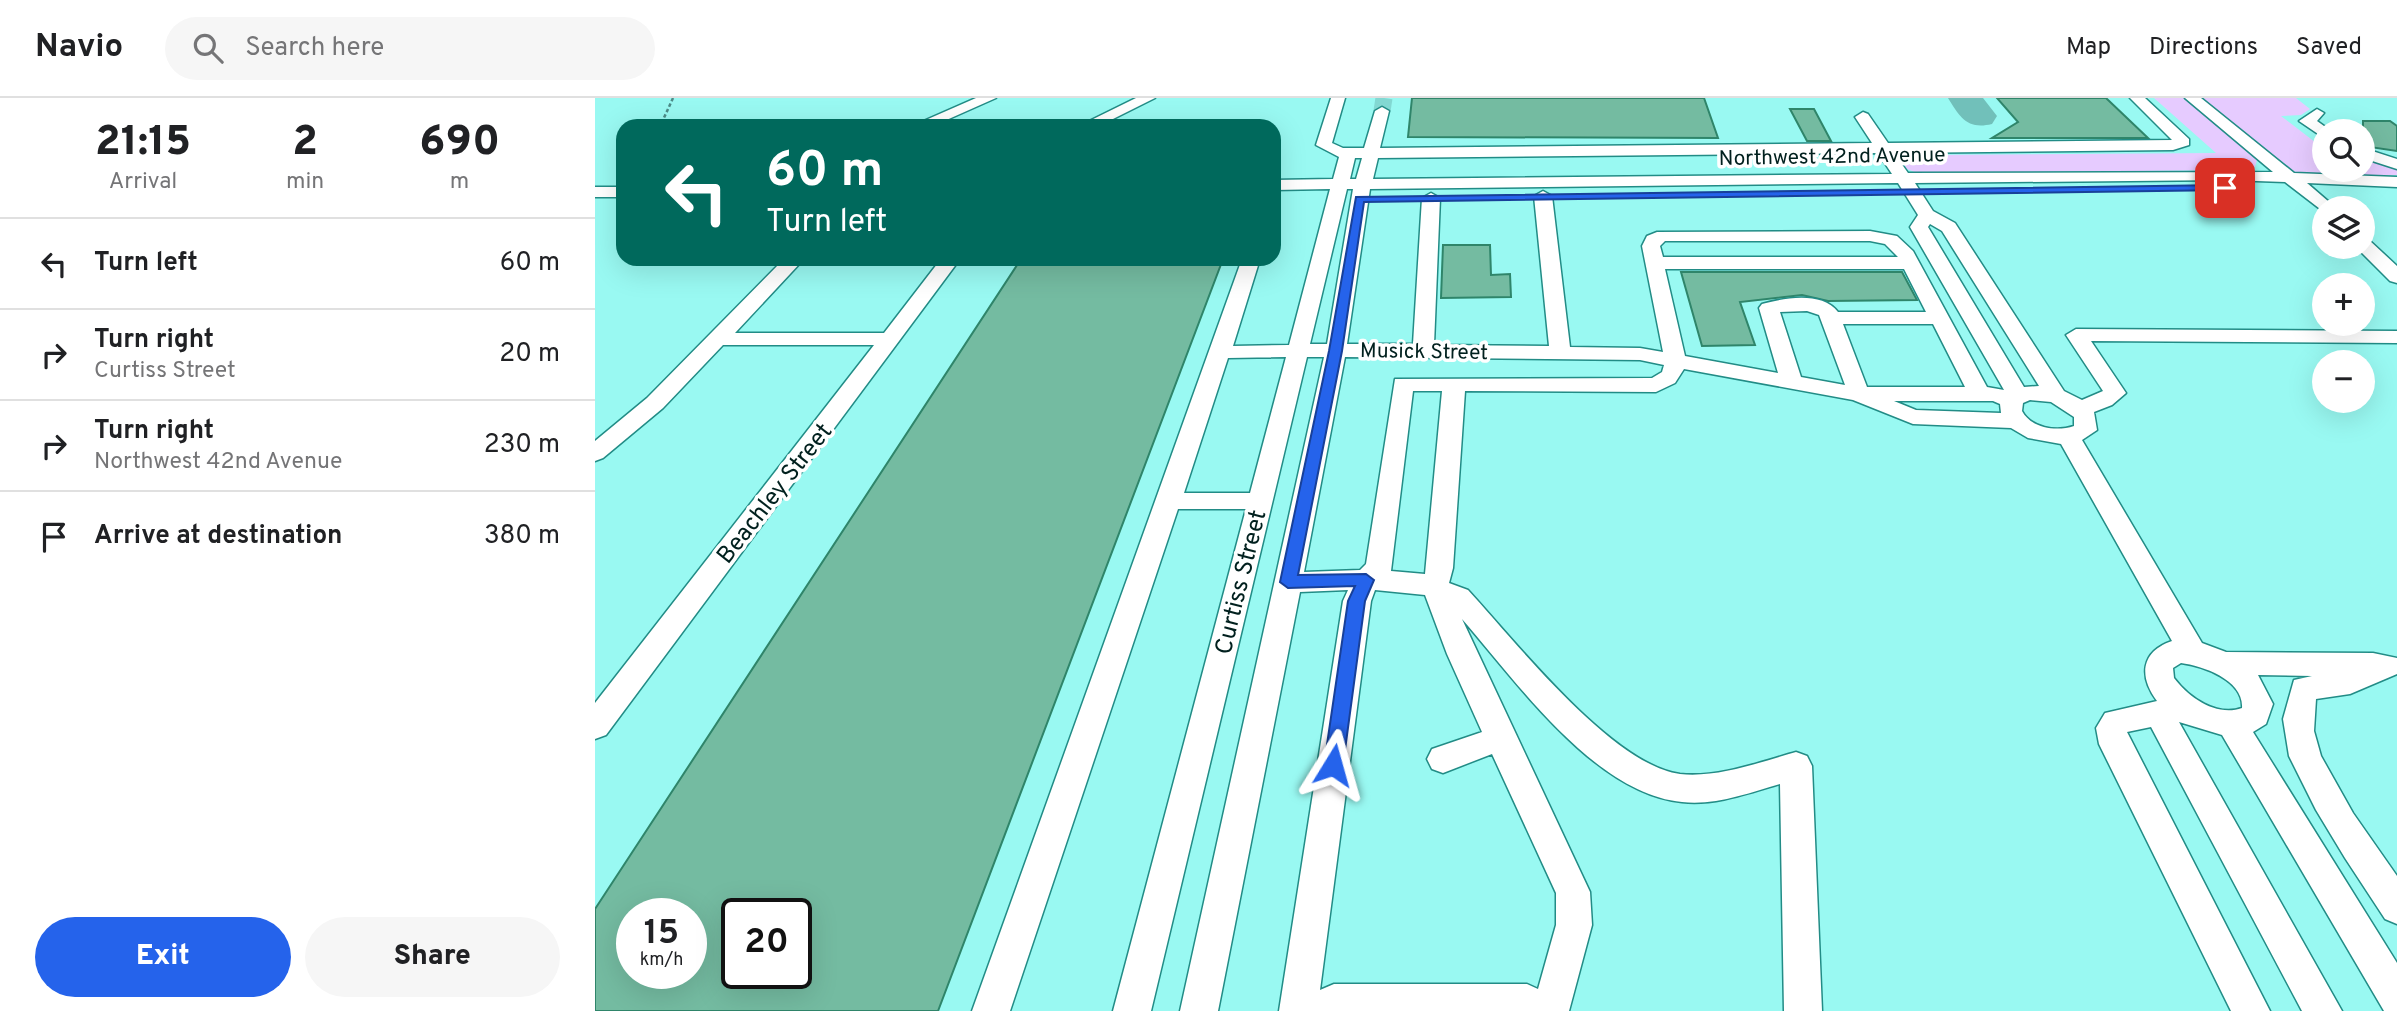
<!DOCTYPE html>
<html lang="en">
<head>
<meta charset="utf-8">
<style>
  body { margin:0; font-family:Overpass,sans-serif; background:#f6f6f6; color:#202124; height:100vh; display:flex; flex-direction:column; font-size:26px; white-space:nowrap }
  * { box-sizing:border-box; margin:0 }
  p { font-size:23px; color:#757577 }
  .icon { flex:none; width:38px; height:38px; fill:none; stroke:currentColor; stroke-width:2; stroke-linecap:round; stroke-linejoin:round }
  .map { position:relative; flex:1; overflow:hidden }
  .panel { display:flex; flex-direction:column; background:#fff; width:595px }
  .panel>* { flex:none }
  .top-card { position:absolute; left:21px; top:21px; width:665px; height:147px; border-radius:21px; box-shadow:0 7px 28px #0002; background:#00695c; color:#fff; overflow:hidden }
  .fabs { position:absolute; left:1717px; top:21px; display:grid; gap:14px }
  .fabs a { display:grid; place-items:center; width:63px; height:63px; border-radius:50%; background:#fff; box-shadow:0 7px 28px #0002; font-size:35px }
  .speed { position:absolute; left:21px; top:800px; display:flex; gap:14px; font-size:35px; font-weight:700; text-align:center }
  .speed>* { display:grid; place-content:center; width:91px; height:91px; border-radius:50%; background:#fff; box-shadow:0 7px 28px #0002; line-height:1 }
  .speed small { font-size:18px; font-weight:400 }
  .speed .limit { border:4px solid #111; border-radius:10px; background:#fff; color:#111 }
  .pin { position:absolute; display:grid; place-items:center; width:60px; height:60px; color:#fff; margin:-30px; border-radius:14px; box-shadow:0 4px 10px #0006 }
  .me { position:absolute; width:77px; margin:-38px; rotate:8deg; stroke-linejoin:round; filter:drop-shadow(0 0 5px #0008) }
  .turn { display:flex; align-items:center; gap:24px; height:147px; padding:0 35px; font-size:32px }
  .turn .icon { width:91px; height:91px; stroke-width:2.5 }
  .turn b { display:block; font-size:49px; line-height:60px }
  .eta { display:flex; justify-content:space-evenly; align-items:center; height:119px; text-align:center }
  .eta b { font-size:42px; font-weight:800; line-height:49px }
  .primary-button { display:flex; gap:14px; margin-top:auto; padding:14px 35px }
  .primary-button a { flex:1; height:80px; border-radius:42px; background:#2563eb; color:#fff; font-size:28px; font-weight:800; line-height:80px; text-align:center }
  .primary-button a+a { background:#f6f6f6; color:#202124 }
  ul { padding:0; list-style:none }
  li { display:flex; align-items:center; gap:21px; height:91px; padding:0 35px; border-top:2px solid #e0e0e0 }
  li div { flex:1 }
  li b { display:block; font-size:26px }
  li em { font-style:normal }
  header { display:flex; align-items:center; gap:42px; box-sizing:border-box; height:98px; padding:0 35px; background:#fff; border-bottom:2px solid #e0e0e0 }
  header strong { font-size:33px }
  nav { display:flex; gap:38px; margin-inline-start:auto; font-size:24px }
  .search { width:490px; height:63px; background:#f6f6f6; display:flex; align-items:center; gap:18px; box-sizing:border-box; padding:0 24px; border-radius:38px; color:#757577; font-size:26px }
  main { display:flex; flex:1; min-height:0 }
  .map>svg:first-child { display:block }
  .green { fill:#e6cbff }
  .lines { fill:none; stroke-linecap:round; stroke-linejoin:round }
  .taxiway { fill:#71c0ba; fill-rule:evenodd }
  .building { fill:#74bba1; stroke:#2f856a; stroke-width:2; fill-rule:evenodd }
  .minor-tunnel { stroke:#82d8d2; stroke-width:17; stroke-dasharray:17 8; stroke-linecap:butt }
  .minor-casing { stroke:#228c86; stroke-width:3 }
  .path { stroke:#4c8b87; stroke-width:2.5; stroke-dasharray:3.5 2.5; stroke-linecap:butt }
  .minor { fill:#fff; fill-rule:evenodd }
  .route { fill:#2563eb; stroke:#184099; stroke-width:2 }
  .labels { text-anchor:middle; stroke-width:7; stroke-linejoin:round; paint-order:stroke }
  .far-street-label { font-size:21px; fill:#01201e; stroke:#fff }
  .street-label { font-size:24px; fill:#01201e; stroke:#fff }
</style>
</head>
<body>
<header>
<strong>Navio</strong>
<div class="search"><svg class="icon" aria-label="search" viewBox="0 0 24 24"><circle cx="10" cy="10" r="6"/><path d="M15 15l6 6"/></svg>Search here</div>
<nav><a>Map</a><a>Directions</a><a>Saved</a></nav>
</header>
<main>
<section class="panel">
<div class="eta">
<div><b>21:15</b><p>Arrival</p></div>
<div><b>2</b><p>min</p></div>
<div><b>690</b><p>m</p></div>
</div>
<ul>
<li><svg class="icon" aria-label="left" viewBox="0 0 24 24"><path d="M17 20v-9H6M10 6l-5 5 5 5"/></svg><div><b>Turn left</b></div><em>60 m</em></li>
<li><svg class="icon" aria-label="right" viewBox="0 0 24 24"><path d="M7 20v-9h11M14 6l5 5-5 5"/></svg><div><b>Turn right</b><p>Curtiss Street</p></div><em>20 m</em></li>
<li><svg class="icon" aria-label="right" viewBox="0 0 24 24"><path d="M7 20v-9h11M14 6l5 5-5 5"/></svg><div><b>Turn right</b><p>Northwest 42nd Avenue</p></div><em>230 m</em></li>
<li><svg class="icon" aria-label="arrive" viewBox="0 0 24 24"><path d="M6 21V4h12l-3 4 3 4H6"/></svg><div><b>Arrive at destination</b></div><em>380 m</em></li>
</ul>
<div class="primary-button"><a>Exit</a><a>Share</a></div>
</section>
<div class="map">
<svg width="1802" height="913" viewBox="0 0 1802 913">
  <rect width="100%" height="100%" fill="#99f9f2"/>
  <!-- green -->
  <path class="green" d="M1559,0h30l69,58 4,4 -2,7 -10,3 -328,3 -10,-4 -8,-11 5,-7h8l3,4 301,-2z
    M1604,0h97l14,11 -9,6 -20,1 43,33v21h39v-15l34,14v6l-85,1 -21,-5z"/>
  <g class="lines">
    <!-- taxiway -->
    <path class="taxiway" d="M1353,0h35l14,18 -5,8c-25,6 -32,-7 -44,-26z"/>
  </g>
  <!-- building -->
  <path class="building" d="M817,0h292l14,40 -310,-1z
    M1402,0h109l42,40h-156l26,-16z
    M1195,11h24l17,32h-24z
    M1768,23h27l7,5v25l-34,-5z
    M848,147h47l1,30 19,-1 1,23 -70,1z
    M426,161h202l-285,752h-343v-102zM37,816h59v59h-59zM142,816h59v59h-59z
    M1086,174h221l15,28 -89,1 -26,-6 -62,7 15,43 -53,1z"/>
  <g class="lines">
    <!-- minor-tunnel -->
    <path class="minor-tunnel" d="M787,13l2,-13"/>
    <defs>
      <path id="minor" d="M381,0h20l-63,28h-21z
        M541,0h19l-56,28h-20z
        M736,0h14l-13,45 11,5h21l11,-37 7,-4 7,4 -9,37 492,-5 -17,-26 8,-5 5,2 20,29 284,-3 -42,-42h15l44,41v6l-16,5 -279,3 14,20 365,-1 -88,-74h16l93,75 103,4v10l-90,-4 29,25h-12v4l-39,-30 -57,-2 -313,3 18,28 22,12 109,168 18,9 21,-9 -37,-56 10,-6 321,2v12l-306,-2 35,52 -14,12 -18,7 3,18 -15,10 120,203 24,9 147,1 24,5v16l-47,20 -34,5 -2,32 7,25 32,57 44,63v48l-12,-5 -40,-61 -29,-48 -27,-54 -6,-37 11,-39 18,-4 -54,-1 15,29 -7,20 -13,8 144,231v48h-13l-162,-276 -43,-13 163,289h-40l-151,-284 -24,5 143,279h-39l-132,-267 -3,-16 9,-15 52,-12c-18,-24 -17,-49 15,-60l-111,-197 -33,-6 -17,-10 -98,-4 -60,-24 -169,-31 -9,14 -19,9 -191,-1 -12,177 -4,15 19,7c47,51 144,175 212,184 38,4 80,-12 116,-22l11,4 5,10 10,245h-38l-4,-227c-31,9 -66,22 -98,18 -87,-8 -166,-121 -220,-183l128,273 2,33 -23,86h-290l64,-410 5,-11 -48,2 -82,419h-38l144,-654h-17l-156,654h-38l133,-502h-68l-168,502h-38l270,-752h18l-27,87 56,-1 41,-156 -56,1v-10l59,-1 6,-22 -23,-12zM1283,55l14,21 -519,5 5,-21zM760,60h7l-6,21h-6zM1303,85l20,32 -8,12 94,163 -17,-3 -74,-136 -16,-15 -27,-5 -213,1 -10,4 -5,10 21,106 -23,-4 -70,-1 -18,-151 -9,-5 -9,5 15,150 -115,-1 6,-147 -9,-5 -9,5 -9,146h-66l23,-155zM752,91h6l-26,155h-17zM1335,126l12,7 97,155 -15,1 -96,-160zM1070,143h205l15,3 13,13h-235l-3,-11zM1070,171h239l22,43h-88c-16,-21 -54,-14 -76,-8l-3,4 19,65 -93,-17zM1212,213l12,4 26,70 -44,-8 -21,-65zM1248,226h90l32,63h-98zM691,259l-36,136h-66l44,-135zM750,259l295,3 24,5 -2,7 -10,6 -257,1 -29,185 -6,6 -56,2zM818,293h29l-17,183 -34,-3zM1435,302l21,2 23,15v9c-18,6 -43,2 -52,-15l1,-8zM1299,303h99l7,3 1,9 -85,-3zM780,492l50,5 22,59 35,78 -50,17 -5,10 5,10 11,4 49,-19 64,139v32l-18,64 -11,-5h-193l-14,6 51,-389zM1586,565c22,3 63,17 61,45 -25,9 -53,-10 -68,-30l-1,-10z
        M1722,11l7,4 -7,8 14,10h-7v7l-25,-17z
        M1768,50l34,11v10l-34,-11z
        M0,89h28v10h-28z
        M1768,141l6,1 28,26v17l-7,-2 -33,-33 6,-1z
        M189,161h20l-69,74h149l57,-74h19l-354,476 -11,4v-36l279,-358h-151l-60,63 -60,50 -8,3v-20l52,-43z"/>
    </defs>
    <!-- minor casing -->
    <use href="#minor" class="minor-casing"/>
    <!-- path -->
    <path class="path" d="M78,0l-10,22 10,6"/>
    <!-- minor -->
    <use href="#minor" class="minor"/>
  </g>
  <!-- route -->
  <path class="route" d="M1630,87l5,3 -2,2 -864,12 -22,149 -44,224 68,-1 8,6 -9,21 -22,164 -3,6h-13l-3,-6 24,-164 7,-15 -67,2 -8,-6 49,-231 27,-154z"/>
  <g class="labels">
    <!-- far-street labels -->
    <g class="far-street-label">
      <text transform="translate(1237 58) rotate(-1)" y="7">Northwest 42nd Avenue</text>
      <text transform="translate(829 253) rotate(1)" y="7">Musick Street</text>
    </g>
    <!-- street labels -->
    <g class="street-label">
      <text transform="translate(179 395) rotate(-52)" y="8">Beachley Street</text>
      <text transform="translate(645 484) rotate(-76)" y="8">Curtiss Street</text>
    </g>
  </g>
</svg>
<div class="fabs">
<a><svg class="icon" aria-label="search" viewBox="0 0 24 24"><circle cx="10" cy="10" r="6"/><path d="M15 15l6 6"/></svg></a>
<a><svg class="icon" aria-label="layers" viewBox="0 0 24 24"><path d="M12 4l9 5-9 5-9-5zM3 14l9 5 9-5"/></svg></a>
<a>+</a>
<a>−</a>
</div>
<div class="speed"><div>15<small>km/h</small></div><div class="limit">20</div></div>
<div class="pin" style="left:1630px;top:90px;background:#d93025"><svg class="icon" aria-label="arrive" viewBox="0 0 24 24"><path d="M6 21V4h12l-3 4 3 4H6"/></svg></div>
<svg class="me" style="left:738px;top:667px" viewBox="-20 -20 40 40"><path d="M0-17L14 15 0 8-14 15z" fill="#2563eb" stroke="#fff" stroke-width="4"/></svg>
<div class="top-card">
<div class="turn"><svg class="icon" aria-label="left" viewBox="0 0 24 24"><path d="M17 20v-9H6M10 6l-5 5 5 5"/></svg><div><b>60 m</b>Turn left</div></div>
</div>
</div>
</main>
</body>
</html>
